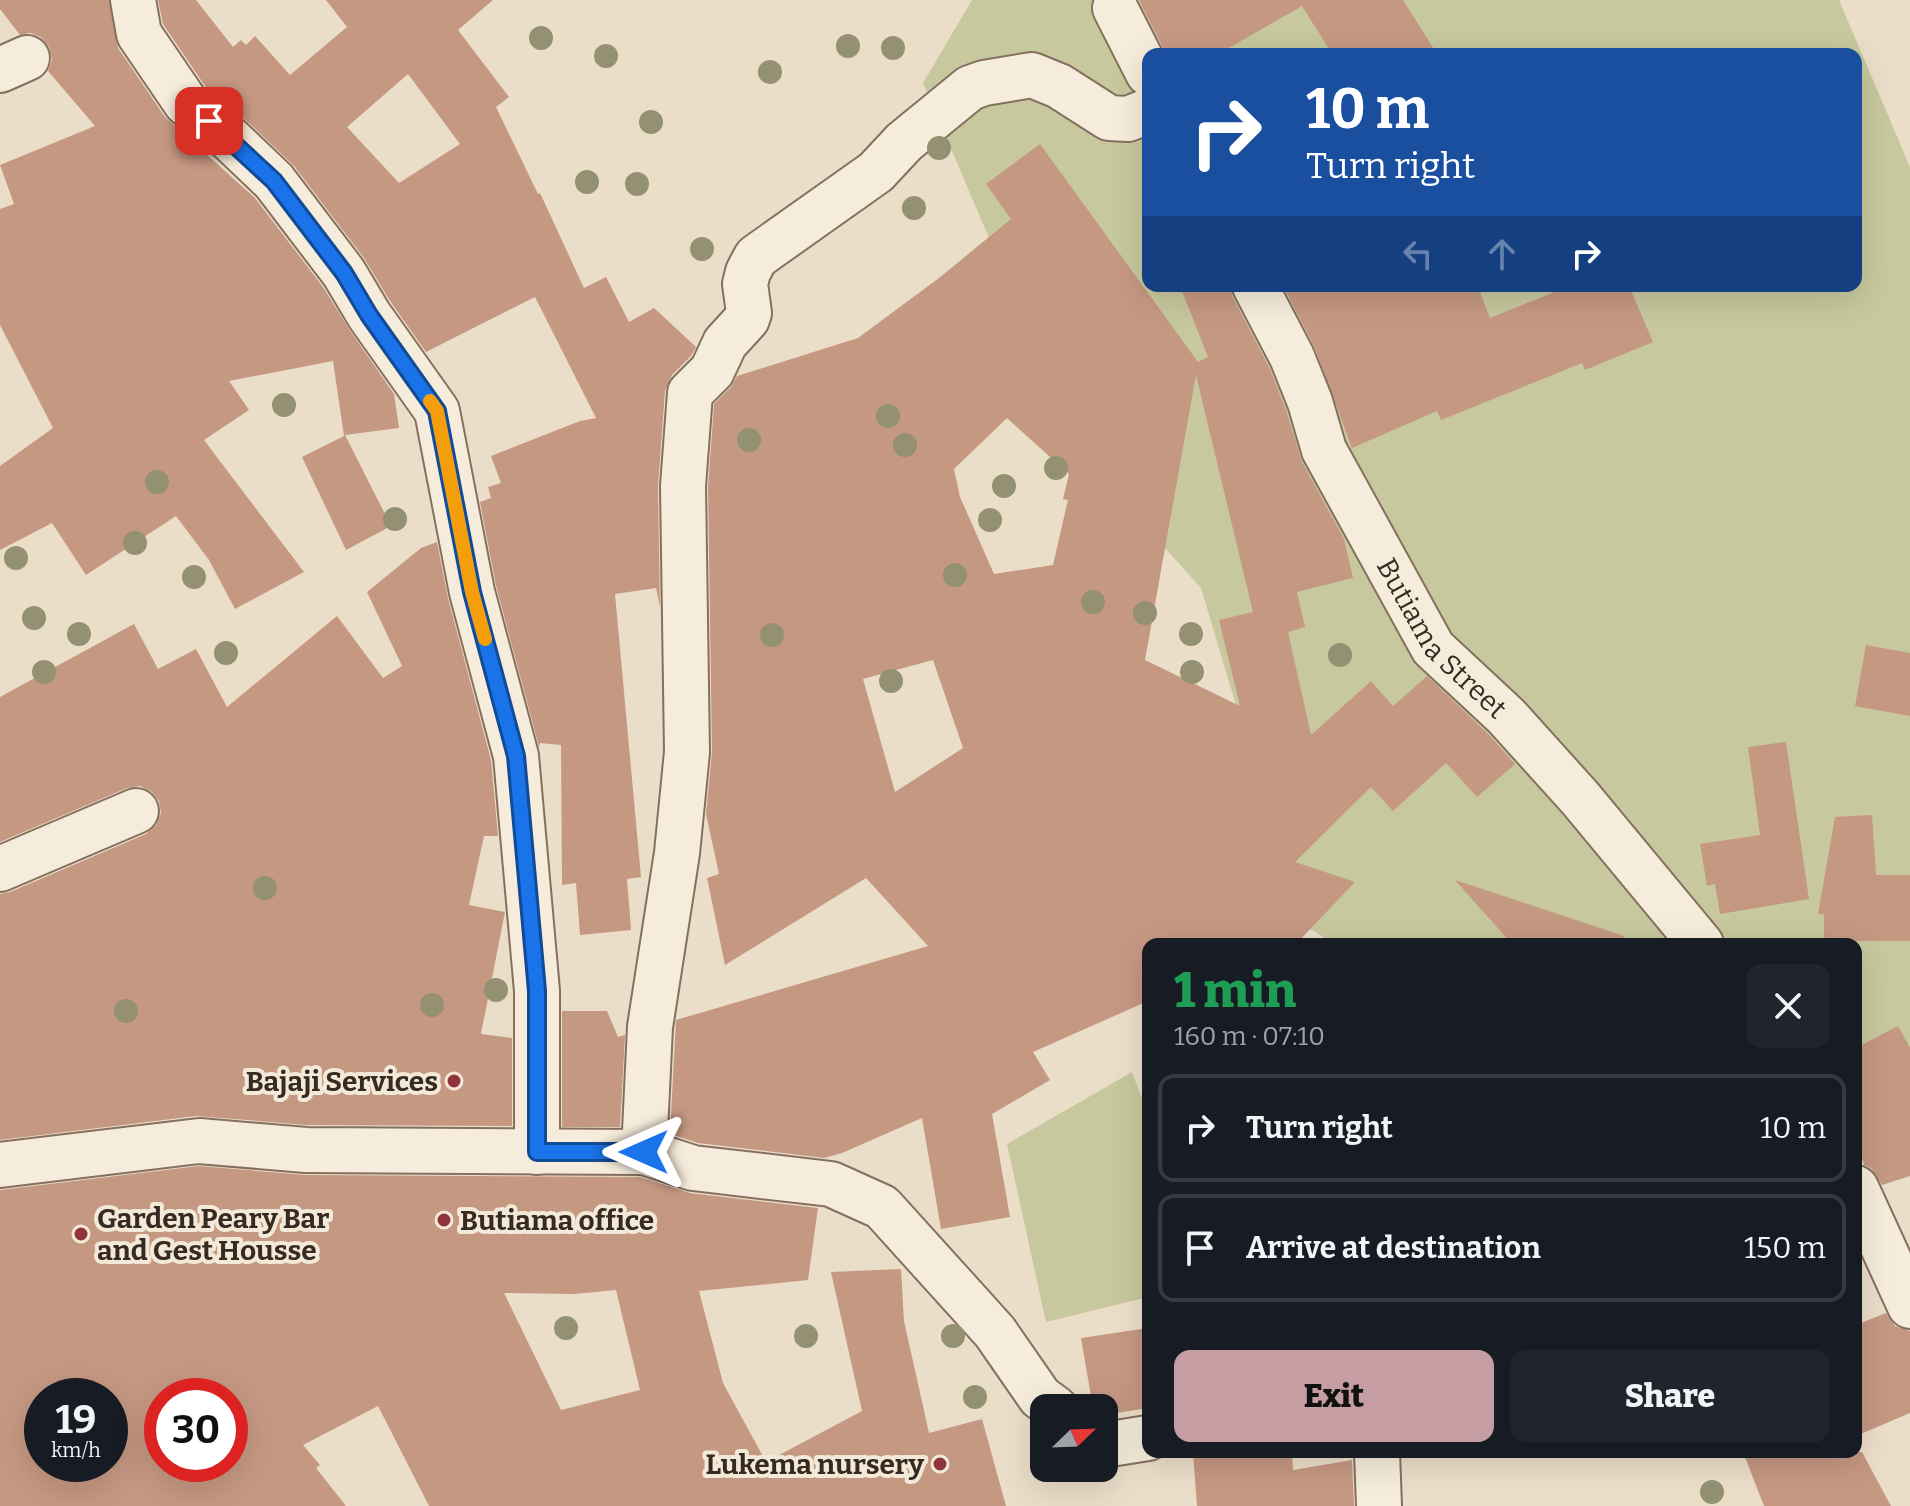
<!DOCTYPE html>
<html lang="en">
<head>
<meta charset="utf-8">
<style>
  body { margin:0; font-family:Bitter,serif; background:#20242c; color:#f1f3f6; height:100vh; display:flex; flex-direction:column; font-size:30px; white-space:nowrap }
  * { box-sizing:border-box; margin:0 }
  p { font-size:26px; color:#9ea1a6 }
  .icon { flex:none; width:44px; height:44px; fill:none; stroke:currentColor; stroke-width:2; stroke-linecap:round; stroke-linejoin:round }
  .map { position:relative; flex:1; overflow:hidden }
  .sheet { position:absolute; left:1142px; top:938px; width:720px; height:520px; display:flex; flex-direction:column; background:#171b24; border-radius:16px; box-shadow:0 8px 32px #0002 }
  .sheet>* { flex:none }
  .banner { position:absolute; left:1142px; top:48px; width:720px; height:244px; border-radius:16px; box-shadow:0 8px 32px #0002; background:#1a4fa0; color:#fff; overflow:hidden }
  .needle { width:52px; rotate:67deg }
  .controls { position:absolute; left:1030px; top:1394px; display:grid; gap:16px }
  .controls a { display:grid; place-items:center; width:88px; height:88px; border-radius:16px; background:#171b24; box-shadow:0 8px 32px #0002; font-size:40px }
  .speed { position:absolute; left:24px; top:1378px; display:flex; gap:16px; font-size:40px; font-weight:700; text-align:center }
  .speed>* { display:grid; place-content:center; width:104px; height:104px; border-radius:50%; background:#171b24; box-shadow:0 8px 32px #0002; line-height:1 }
  .speed small { font-size:20px; font-weight:400 }
  .speed .limit { border:12px solid #d22; background:#fff; color:#111 }
  .pin { position:absolute; display:grid; place-items:center; width:68px; height:68px; color:#fff; margin:-34px; border-radius:16px; box-shadow:0 4px 12px #0006 }
  .me { position:absolute; width:88px; margin:-44px; rotate:270deg; stroke-linejoin:round; filter:drop-shadow(0 0 6px #0008) }
  .turn { display:flex; align-items:center; gap:28px; height:168px; padding:0 32px; font-size:36px }
  .turn .icon { width:104px; height:104px; stroke-width:2.5 }
  .turn b { display:block; font-size:56px; line-height:68px }
  .lanes { display:flex; align-items:center; height:76px; padding:0 32px; background:#0003; justify-content:center; gap:40px; direction:ltr }
  .lanes .off { opacity:.35 }
  .round { display:grid; place-items:center; flex:none; width:84px; height:84px; border-radius:16px; background:#20242c }
  .head { display:flex; align-items:center; justify-content:space-between; height:136px; padding:0 32px }
  h1 { font-size:48px; font-weight:800; line-height:60px; color:#1e9e55 }
  .cta { display:flex; gap:16px; margin-top:auto; padding:16px 32px }
  .cta a { flex:1; height:92px; border-radius:16px; background:#c59da3; color:#111; font-size:32px; font-weight:800; line-height:92px; text-align:center }
  .cta a+a { background:#20242c; color:#f1f3f6 }
  ul { padding:0; list-style:none }
  li { display:flex; align-items:center; gap:24px; height:108px; margin:0 16px 12px; padding:0 16px; border:4px solid #363941; border-radius:16px }
  li div { flex:1 }
  li b { display:block; font-size:30px }
  li em { font-style:normal }
  .map>svg:first-child { display:block }
  .green { fill:#c7c89d; fill-rule:evenodd }
  .building { fill:#c59882; fill-rule:evenodd }
  .lines { fill:none; stroke-linecap:round; stroke-linejoin:round }
  .minor-casing { stroke:#85705f; stroke-width:48 }
  .minor { stroke:#f6ecdb; stroke-width:44 }
  .tree { fill:#939172 }
  .route-casing { stroke:#114b97; stroke-width:20 }
  .route { stroke:#1a73e8; stroke-width:14 }
  .slow { stroke:#f59e0b; stroke-width:14 }
  .poi-dot { fill:#8f343d; stroke:#f3e9d8; stroke-width:3 }
  .labels { text-anchor:middle; stroke-width:8; stroke-linejoin:round; paint-order:stroke }
  .street-label { font-size:28px; fill:#372a21; stroke:#f3e9d8 }
  .poi-label { font-size:28px; font-weight:bold; fill:#372a21; stroke:#f3e9d8; text-anchor:end }
</style>
</head>
<body>
<div class="map">
<svg width="1910" height="1506" viewBox="0 0 1910 1506">
  <rect width="100%" height="100%" fill="#ebdec9"/>
  <!-- green -->
  <path class="green" d="M972,0h867l71,167v933l-54,6v-162h-522l-33,-21 -100,-335 -119,-132 -159,-373zM1148,54h708v232h-708z
    M1132,1072l16,43v182l-102,25 -39,-178z"/>
  <!-- building -->
  <path class="building" d="M0,0h109l9,48 47,69 90,81 68,89 26,42 45,65 5,34 -54,7 46,91 -45,24 -44,-93 42,-21 -11,-75 -104,20 20,29 -45,30 100,132 -69,37 -26,-49 -33,-44 -90,59 -34,-52 -52,27v-84l53,-38 -53,-103v-116l14,-5 -14,-39 95,-39 -47,-55 4,-11 -3,-13 -8,-10 -11,-4 -10,2 -20,-26z
    M158,0h38l37,47 8,-7 5,5 9,-9 35,39 57,-48 -21,-27h167l-35,30 51,67 -13,10 42,87 2,-1 44,95 22,-11 23,45 25,-14 42,39 -5,9 -19,19 -7,16 -7,95 2,121 -4,-19 -41,6 26,283 -14,2 4,51 -51,5 -4,-52 -14,2 -1,-140 -21,-2 -1,4 -43,-161 -16,-84 11,-4 -3,-11 13,-4 -10,-27 89,-35 16,-3 -61,-121 -109,55 -36,-51 -26,-43 -70,-92 -46,-44 -43,-36 -42,-62zM408,74l52,70 -61,39 -52,-56z
    M1139,0h264l34,54h-105l-30,-48 -84,48h-52z
    M1040,144l158,218 10,-5 -28,-71h50l3,12 36,69 17,43 16,52 42,77 9,39 -56,14 8,35 -17,5 23,103 60,-54 22,25 34,-30 61,58 27,30 -38,33 -31,-34 -53,48 -22,-24 -76,75 60,20 -59,62h-148v57l-115,51 17,28 -58,34 18,103 -69,12 -19,-111 -80,35 -18,5 -126,-15 -28,-9 6,-114 252,-74 -62,-68 -141,87 -18,-87 12,-4 -13,-60 6,-62 -4,-265 6,-83 16,-16 7,-12 121,-38 81,-60 72,-59 -25,-35zM1196,375l57,237 -34,8 21,86 -95,-46zM1007,418l62,56 -6,25 5,1 -15,65 -59,9 -34,-77 -6,-28zM933,660l30,88 -68,44 -32,-113z
    M1283,286h195l12,32 79,-32h60l24,56 -68,28 -3,-7 -141,57 -4,-9 -85,37 -37,-100z
    M437,542l11,56 43,162 7,76h-14l-15,69 36,7 -24,122 31,4v88l-205,-1 -111,-9 -196,24v-246l10,-2 136,-58 10,-9 5,-12 -2,-12 -7,-9 -12,-6 -13,2 -127,54v-145l134,-73 24,45 38,-20 31,58 110,-91 46,62 19,-12 -35,-74 54,-44z
    M1866,645l44,8v63l-55,-10z
    M1786,742l23,157 -89,15 -5,-30 -8,2 -7,-42 60,-9 -12,-88z
    M1872,815l4,60h34v66h-86v-27h-6l17,-97z
    M1455,880l169,56 -1,8h-111z
    M562,1011h45l11,26 7,-2 -5,92h-58z
    M1898,1026l12,22v128l-28,9 -11,-17 -7,-3 -8,-24v-93z
    M199,1166l107,9 334,2 50,16 128,15 -10,72 -109,11 24,92 43,79 96,-51 -31,-139 70,-3 3,52 25,112 53,-14 24,87h-577l-51,-100 -75,39 17,20 -4,3 30,38h-346v-316zM616,1290l24,100 -79,20 -57,-117 70,1zM42,1396h68v68h-68zM162,1396h68v68h-68z
    M1886,1313l9,13 15,5v82l-54,23v-111z
    M1148,1328v80l-44,7v-7h-11l-12,-70z
    M1193,1452h99l1,18 59,-10 2,46h-157z
    M1743,1452h119l29,54h-127z"/>
  <g class="lines">
    <defs>
      <g id="minor">
        <path d="M133,0l6,34 47,69 45,37 43,41 70,92 25,42 68,96 35,181 44,164 21,235v161"/>
        <path d="M1115,8l33,65"/>
        <path d="M0,70l27,-12"/>
        <path id="s1" d="M1255,286l37,71 18,45 14,48 109,198 73,68 74,82 121,146"/>
        <path d="M0,869l136,-58"/>
        <path d="M644,1152l6,-125 27,-174 10,-101 -4,-266 7,-93 22,-22 13,-28 22,-24 2,-6 -4,-29 3,-12 8,-15 120,-85 28,-30 66,-54 14,-5 48,-8 27,11 50,32 19,1 20,-8"/>
        <path d="M0,1165l199,-24 107,9 338,2 49,16 138,16 51,23 113,125 45,65 15,11"/>
        <path d="M1856,1188l54,118"/>
        <path d="M1104,1445l44,-7"/>
        <path d="M1377,1452l2,54"/>
      </g>
    </defs>
    <!-- minor casing -->
    <use href="#minor" class="minor-casing"/>
    <!-- minor -->
    <use href="#minor" class="minor"/>
  </g>
  <!-- trees -->
  <g class="tree">
    <circle cx="541" cy="38" r="12"/>
    <circle cx="848" cy="46" r="12"/>
    <circle cx="893" cy="48" r="12"/>
    <circle cx="606" cy="56" r="12"/>
    <circle cx="770" cy="72" r="12"/>
    <circle cx="651" cy="122" r="12"/>
    <circle cx="939" cy="148" r="12"/>
    <circle cx="587" cy="182" r="12"/>
    <circle cx="637" cy="184" r="12"/>
    <circle cx="914" cy="208" r="12"/>
    <circle cx="702" cy="249" r="12"/>
    <circle cx="284" cy="405" r="12"/>
    <circle cx="888" cy="416" r="12"/>
    <circle cx="749" cy="440" r="12"/>
    <circle cx="905" cy="445" r="12"/>
    <circle cx="1056" cy="468" r="12"/>
    <circle cx="157" cy="482" r="12"/>
    <circle cx="1004" cy="486" r="12"/>
    <circle cx="395" cy="519" r="12"/>
    <circle cx="990" cy="520" r="12"/>
    <circle cx="135" cy="543" r="12"/>
    <circle cx="16" cy="558" r="12"/>
    <circle cx="955" cy="575" r="12"/>
    <circle cx="194" cy="577" r="12"/>
    <circle cx="1093" cy="602" r="12"/>
    <circle cx="1145" cy="613" r="12"/>
    <circle cx="34" cy="618" r="12"/>
    <circle cx="79" cy="634" r="12"/>
    <circle cx="1191" cy="634" r="12"/>
    <circle cx="772" cy="635" r="12"/>
    <circle cx="226" cy="653" r="12"/>
    <circle cx="1340" cy="655" r="12"/>
    <circle cx="44" cy="672" r="12"/>
    <circle cx="1192" cy="672" r="12"/>
    <circle cx="891" cy="681" r="12"/>
    <circle cx="265" cy="888" r="12"/>
    <circle cx="496" cy="990" r="12"/>
    <circle cx="432" cy="1005" r="12"/>
    <circle cx="126" cy="1011" r="12"/>
    <circle cx="566" cy="1328" r="12"/>
    <circle cx="806" cy="1336" r="12"/>
    <circle cx="953" cy="1336" r="12"/>
    <circle cx="975" cy="1397" r="12"/>
    <circle cx="1712" cy="1492" r="12"/>
  </g>
  <g class="lines">
    <defs>
      <path id="route" d="M209,121l65,60 70,92 25,42 68,96 35,181 44,164 21,235v161h107"/>
    </defs>
    <!-- route casing -->
    <use href="#route" class="route-casing"/>
    <!-- route -->
    <use href="#route" class="route"/>
    <!-- slow -->
    <path class="slow" d="M430,401l7,10 35,181 13,47"/>
  </g>
  <!-- markers -->
  <g class="poi-dot">
    <circle cx="454" cy="1081" r="8"/>
    <circle cx="444" cy="1220" r="8"/>
    <circle cx="81" cy="1234" r="8"/>
    <circle cx="940" cy="1464" r="8"/>
  </g>
  <g class="labels">
    <!-- street labels -->
    <g class="street-label">
      <text dy="10" stroke="none"><textPath href="#s1" startOffset="402">Butiama Street</textPath></text>
    </g>
    <!-- poi labels -->
    <g class="poi-label">
      <text x="438" y="1091">Bajaji Services</text>
      <text x="97" y="1228" text-anchor="start">Garden Peary Bar<tspan x="97" dy="32">and Gest Housse</tspan></text>
      <text x="460" y="1230" text-anchor="start">Butiama office</text>
      <text x="924" y="1474">Lukema nursery</text>
    </g>
  </g>
</svg>
<div class="controls">
<a><svg class="needle" viewBox="-14 -14 28 28"><path d="M0-13l5 13h-10z" fill="#e53935"/><path d="M0 13l5-13h-10z" fill="#9ea1a6"/></svg></a>
</div>
<div class="speed"><div>19<small>km/h</small></div><div class="limit">30</div></div>
<div class="pin" style="left:209px;top:121px;background:#d93025"><svg class="icon" aria-label="arrive" viewBox="0 0 24 24"><path d="M6 21V4h12l-3 4 3 4H6"/></svg></div>
<svg class="me" style="left:644px;top:1152px" viewBox="-20 -20 40 40"><path d="M0-17L14 15 0 8-14 15z" fill="#1a73e8" stroke="#fff" stroke-width="4"/></svg>
<div class="banner">
<div class="turn"><svg class="icon" aria-label="right" viewBox="0 0 24 24"><path d="M7 20v-9h11M14 6l5 5-5 5"/></svg><div><b>10 m</b>Turn right</div></div>
<div class="lanes"><svg class="icon off" aria-label="left" viewBox="0 0 24 24"><path d="M17 20v-9H6M10 6l-5 5 5 5"/></svg><svg class="icon off" aria-label="ahead" viewBox="0 0 24 24"><path d="M12 20V5M6 11l6-6 6 6"/></svg><svg class="icon" aria-label="right" viewBox="0 0 24 24"><path d="M7 20v-9h11M14 6l5 5-5 5"/></svg></div>
</div>
<section class="sheet">
<div class="head"><div><h1>1 min</h1><p>160 m · 07:10</p></div><a class="round"><svg class="icon" aria-label="close" viewBox="0 0 24 24"><path d="M6 6l12 12M18 6L6 18"/></svg></a></div>
<ul>
<li><svg class="icon" aria-label="right" viewBox="0 0 24 24"><path d="M7 20v-9h11M14 6l5 5-5 5"/></svg><div><b>Turn right</b></div><em>10 m</em></li>
<li><svg class="icon" aria-label="arrive" viewBox="0 0 24 24"><path d="M6 21V4h12l-3 4 3 4H6"/></svg><div><b>Arrive at destination</b></div><em>150 m</em></li>
</ul>
<div class="cta"><a>Exit</a><a>Share</a></div>
</section>
</div>
</body>
</html>
